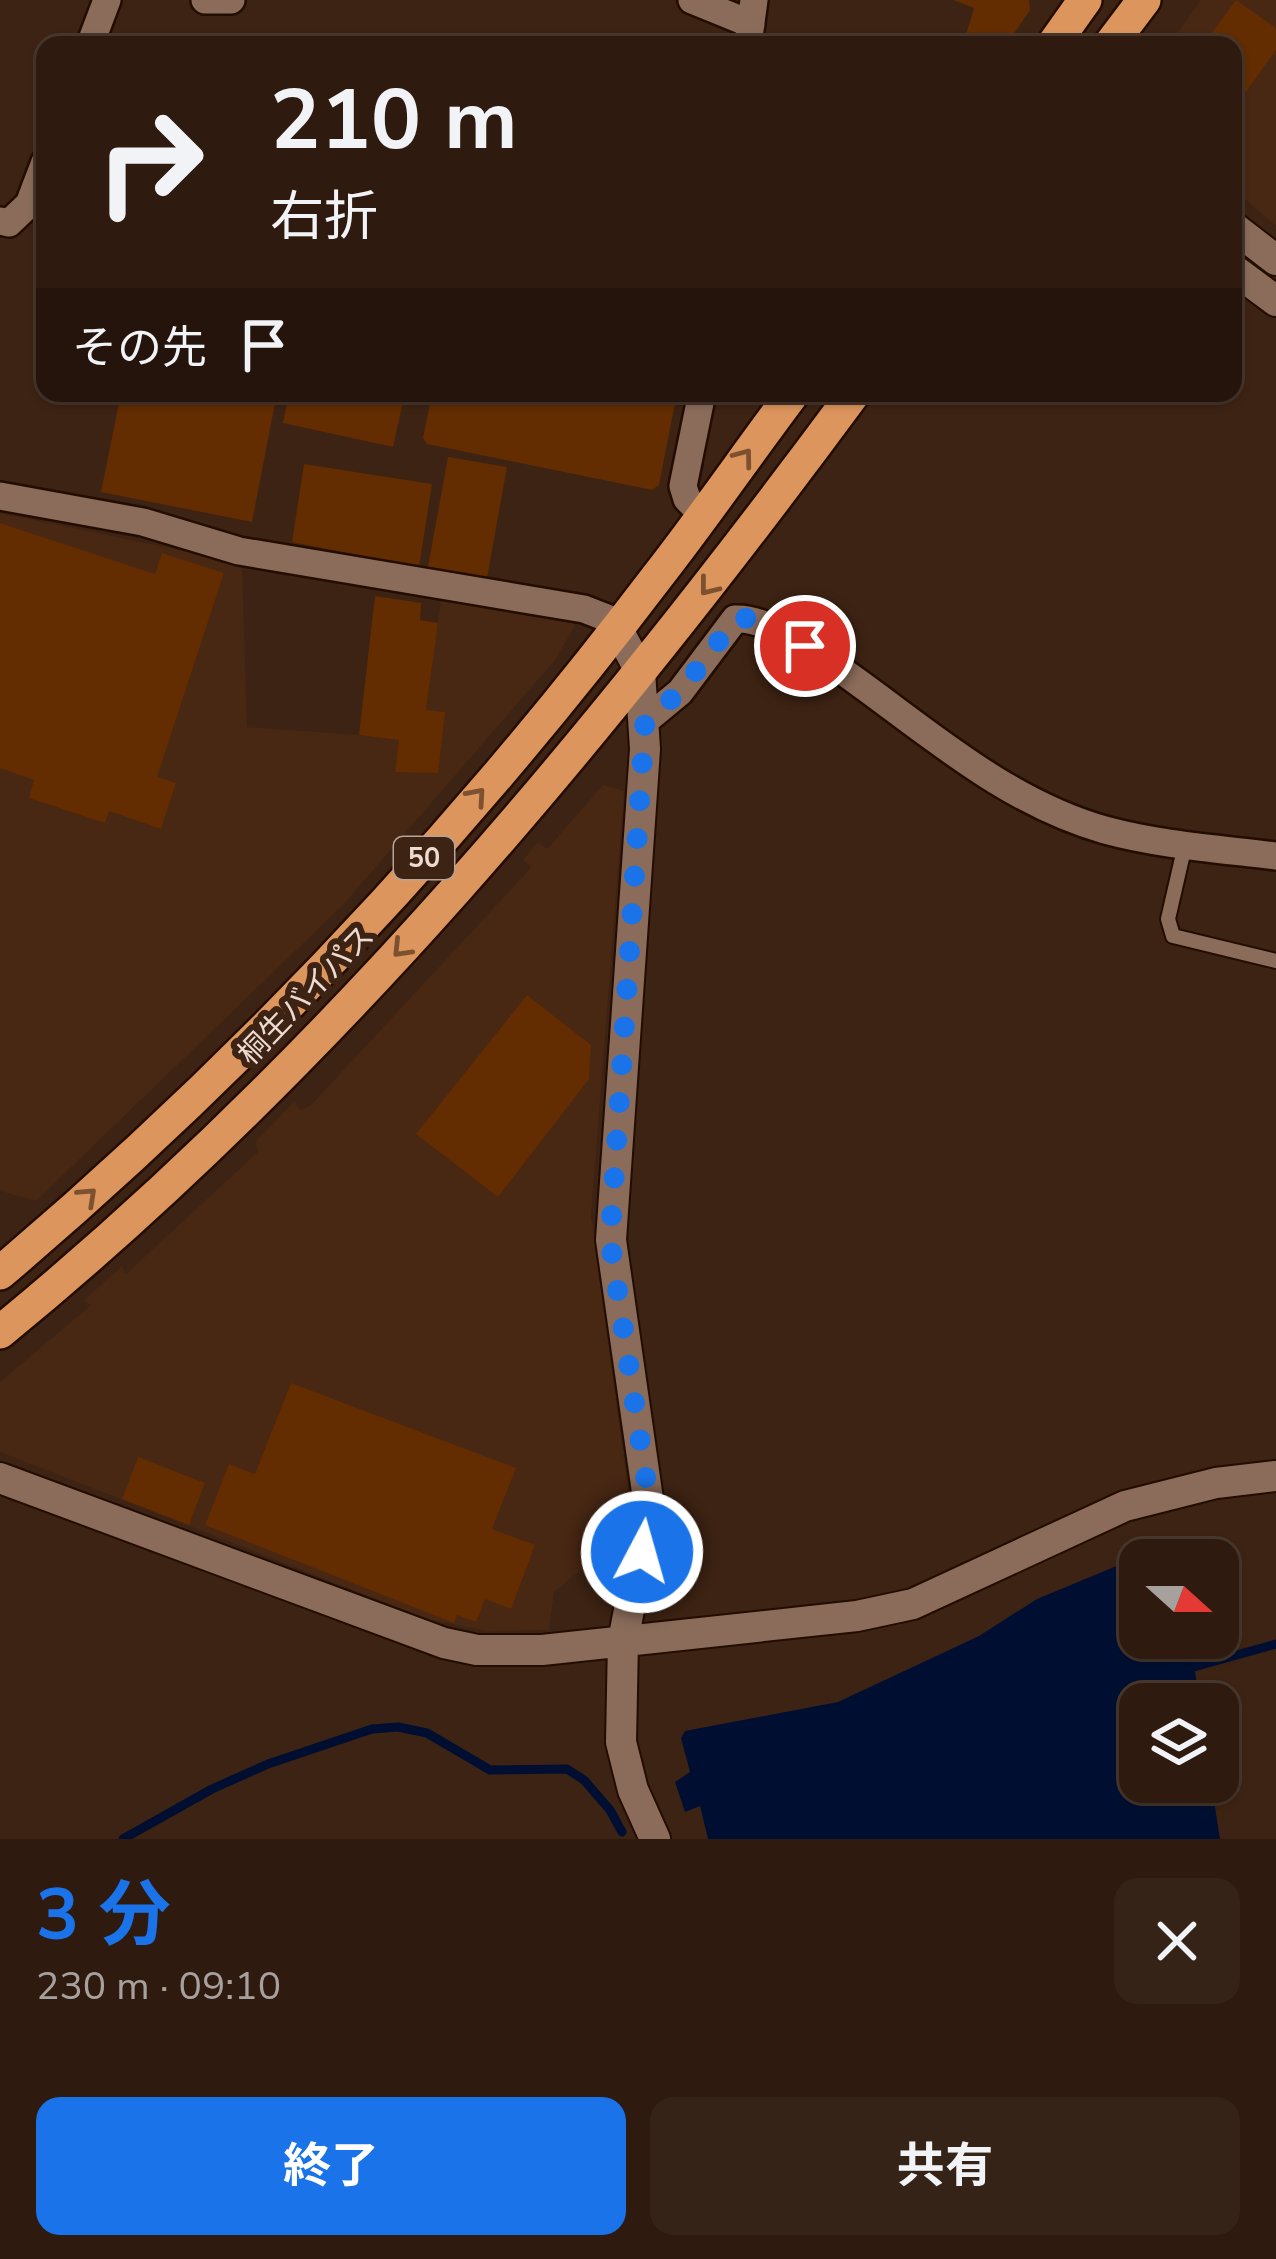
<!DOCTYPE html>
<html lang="ja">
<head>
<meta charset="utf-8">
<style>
  body { margin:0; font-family:"Nunito Sans","Noto Sans JP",sans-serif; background:#362317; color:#f1f3f6; height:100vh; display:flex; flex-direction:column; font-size:45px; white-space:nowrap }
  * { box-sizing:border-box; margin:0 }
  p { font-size:39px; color:#a7a19e }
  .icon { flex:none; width:66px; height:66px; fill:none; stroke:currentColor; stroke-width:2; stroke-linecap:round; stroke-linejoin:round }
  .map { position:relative; height:1839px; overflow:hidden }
  .panel { display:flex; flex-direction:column; background:#2e1a0e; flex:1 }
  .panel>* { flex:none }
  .hud { position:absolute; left:36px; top:36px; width:1206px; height:366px; border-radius:24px; box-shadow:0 3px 9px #0004,0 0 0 3px #49382e; background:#2e1a0e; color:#f1f3f6; overflow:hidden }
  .needle { width:78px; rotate:111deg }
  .tools { position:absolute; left:1119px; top:1539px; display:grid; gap:24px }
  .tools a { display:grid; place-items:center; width:120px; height:120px; border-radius:24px; background:#2e1a0e; box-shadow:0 3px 9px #0004,0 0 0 3px #49382e; font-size:60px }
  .pin { position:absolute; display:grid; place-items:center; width:102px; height:102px; color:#fff; margin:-51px; border:6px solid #fff; border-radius:50%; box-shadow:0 3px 12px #0007 }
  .me { position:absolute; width:132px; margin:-66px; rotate:6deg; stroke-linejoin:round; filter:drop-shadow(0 0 9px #0008) }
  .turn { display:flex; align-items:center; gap:42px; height:252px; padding:0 36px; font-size:54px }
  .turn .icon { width:156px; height:156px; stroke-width:2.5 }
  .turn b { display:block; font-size:84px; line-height:102px }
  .then { display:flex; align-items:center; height:114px; padding:0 36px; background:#0003; gap:24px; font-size:45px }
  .round { display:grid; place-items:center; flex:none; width:126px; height:126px; border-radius:24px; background:#362317 }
  .headline { display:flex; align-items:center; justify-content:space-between; height:204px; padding:0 36px }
  h1 { font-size:72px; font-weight:700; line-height:90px; color:#1a73e8 }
  .primary-button { display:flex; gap:24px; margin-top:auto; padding:24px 36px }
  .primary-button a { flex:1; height:138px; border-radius:24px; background:#1a73e8; color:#fff; font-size:48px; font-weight:700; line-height:138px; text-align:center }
  .primary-button a+a { background:#362317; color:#f1f3f6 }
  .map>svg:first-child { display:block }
  .built { fill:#482713 }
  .water { fill:#000f31 }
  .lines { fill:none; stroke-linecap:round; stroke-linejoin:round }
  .stream { stroke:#000f31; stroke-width:9 }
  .building { fill:#632c01 }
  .service-casing { stroke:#230c00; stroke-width:18 }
  .minor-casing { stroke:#230c00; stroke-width:32 }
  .tertiary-casing { stroke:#230c00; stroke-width:34 }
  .trunk-casing { stroke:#230c00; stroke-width:38 }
  .service { stroke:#8b6c5a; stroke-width:14 }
  .minor { stroke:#8b6c5a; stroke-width:27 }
  .tertiary { stroke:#8b6c5a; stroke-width:30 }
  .trunk { stroke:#dc955c; stroke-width:33 }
  .oneway { stroke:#7d5130 }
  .route { stroke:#1a73e8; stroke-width:21; stroke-dasharray:0 37.8 }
  .labels { text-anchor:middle; stroke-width:12; stroke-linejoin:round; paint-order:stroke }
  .shield { fill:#3d2313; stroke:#b8a498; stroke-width:3 }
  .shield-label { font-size:27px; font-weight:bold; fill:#eddbd1 }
  .street-label { font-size:30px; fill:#eddbd1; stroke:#3d2313 }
</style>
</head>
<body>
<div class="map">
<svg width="1276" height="1839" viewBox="0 0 1276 1839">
  <rect width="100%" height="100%" fill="#3d2313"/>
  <!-- built -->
  <path class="built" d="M1201,0h75v226l-43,-37v-144h-65z
    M0,513l242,50 5,164 112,8 66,-25 17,-116 126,23 7,9 -20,34 -212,245 -307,296 -36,-10z
    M603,785l21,6 -33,425 41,304 -3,11 -75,61 -5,38 -62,1 -60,-12 -427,-167v-70l91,-77 -8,-4 39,-35 4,8 132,-122 -3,-10 39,-40 7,8 10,-5 217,-234 3,-4 -8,-7 15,-18 9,7z"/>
  <!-- water -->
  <path class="water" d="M1160,1548l14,12h-34v78h50l10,66h-60v78h71l9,57h-512l-8,-33 -15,6 -10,-30 15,-10 -9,-34 4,-7 153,-29 141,-66 58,-37z"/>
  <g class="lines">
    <!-- stream -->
    <path class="stream" d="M1183,1670l93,-26
      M123,1839l89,-50 56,-25 104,-35 26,-2 29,6 63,37 77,-1 17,11 26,30 12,22"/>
  </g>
  <!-- building -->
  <path class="building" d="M1029,0l1,10 -24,35h-43l11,-37 -21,-8z
    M1236,0l40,28v22l-30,42 -13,-9v-38h-30z
    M121,393h156l-25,129 -151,-30z
    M289,393h116l-12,54 -110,-24z
    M432,393h245l-18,92 -7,5 -225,-46 -4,-6z
    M448,457l59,10 -20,111 -59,-11z
    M304,464l128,20 -13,83 -127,-25z
    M0,523l155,51 7,-21 62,20 -67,204 19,6 -15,46 -52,-18 -4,12 -76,-25 5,-18 -34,-12z
    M375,596l46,7 -1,17 18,3 -12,87 19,2 -7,61 -43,-1 4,-32 -40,-5z
    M527,995l64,50 -2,34 -91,118 -82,-63z
    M291,1383l225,85 -24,61 43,16 -24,64 -26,-10 -9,23 -19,-7 -3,8 -249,-98 24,-61 26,10z
    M138,1457l67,26 -16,42 -67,-26z"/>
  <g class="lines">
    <defs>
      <path id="service" d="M1185,845l-17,74 5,17 103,25"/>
      <path id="minor" d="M205,0h26
        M692,0l59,24
        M90,45l17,-45
        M748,45l6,-45
        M0,221l9,2 20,-19 16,-42
        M0,496l143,26 96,29 345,58 23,9 10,10
        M702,514l-15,-15 -4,-13 19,-93
        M645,721l35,-29 55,-73c38,-3 104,50 135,72 73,54 146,114 235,139 55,15 114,19 171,26"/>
      <path id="tertiary" d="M1233,227l43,33
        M1233,269l43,32
        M617,628l23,43 5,78 -34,491 38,266 -26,135 -2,101 12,48 22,49
        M0,1478l444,165 33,7h65l315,-34 56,-12 212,-98 91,-23 60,-7"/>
      <path id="trunk" d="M1053,45l32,-45
        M1110,45l34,-45
        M0,1273c243,-206 465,-443 657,-696 47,-60 90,-123 136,-184
        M0,1332c328,-268 603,-599 854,-939"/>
    </defs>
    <!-- service casing -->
    <use href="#service" class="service-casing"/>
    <!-- minor casing -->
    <use href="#minor" class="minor-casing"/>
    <!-- tertiary casing -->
    <use href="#tertiary" class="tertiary-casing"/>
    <!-- trunk casing -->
    <use href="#trunk" class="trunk-casing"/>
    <!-- service -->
    <use href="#service" class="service"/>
    <!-- minor -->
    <use href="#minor" class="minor"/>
    <!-- tertiary -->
    <use href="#tertiary" class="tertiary"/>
    <!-- trunk -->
    <use href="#trunk" class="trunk"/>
  </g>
  <!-- one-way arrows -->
  <defs><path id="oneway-chevron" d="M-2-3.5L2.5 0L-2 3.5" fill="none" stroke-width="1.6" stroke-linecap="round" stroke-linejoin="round" transform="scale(3)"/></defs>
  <g class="oneway">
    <use href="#oneway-chevron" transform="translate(744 457) rotate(-53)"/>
    <use href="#oneway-chevron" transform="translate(708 587) rotate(128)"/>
    <use href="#oneway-chevron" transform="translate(477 796) rotate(-49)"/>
    <use href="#oneway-chevron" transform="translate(401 949) rotate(134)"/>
    <use href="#oneway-chevron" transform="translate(88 1196) rotate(-43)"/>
  </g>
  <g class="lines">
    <!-- route -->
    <path class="route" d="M642,1552l8,-46 -40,-266 35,-519 35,-29 55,-72 12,-2 58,28"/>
  </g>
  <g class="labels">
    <!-- shield labels -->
    <rect class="shield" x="394" y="837" width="60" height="42" rx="9"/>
    <g class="shield-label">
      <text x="424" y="867">50</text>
    </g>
    <!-- street labels -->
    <g class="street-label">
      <text transform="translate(306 995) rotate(-46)" y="10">桐生バイパス</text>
    </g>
  </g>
</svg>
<div class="tools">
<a><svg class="needle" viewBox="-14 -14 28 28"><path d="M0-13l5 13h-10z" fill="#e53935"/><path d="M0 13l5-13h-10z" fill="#a7a19e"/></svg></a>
<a><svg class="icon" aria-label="layers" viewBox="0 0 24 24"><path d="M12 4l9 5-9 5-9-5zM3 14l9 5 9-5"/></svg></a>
</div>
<div class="pin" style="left:805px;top:646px;background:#d93025"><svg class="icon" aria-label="arrive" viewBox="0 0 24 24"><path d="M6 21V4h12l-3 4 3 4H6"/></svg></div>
<svg class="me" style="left:642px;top:1552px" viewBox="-20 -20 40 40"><circle r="17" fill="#1a73e8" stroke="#fff" stroke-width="3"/><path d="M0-11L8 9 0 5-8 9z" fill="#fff"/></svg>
<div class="hud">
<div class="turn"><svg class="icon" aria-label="right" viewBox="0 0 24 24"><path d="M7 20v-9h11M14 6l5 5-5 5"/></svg><div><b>210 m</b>右折</div></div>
<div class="then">その先<svg class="icon" aria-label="arrive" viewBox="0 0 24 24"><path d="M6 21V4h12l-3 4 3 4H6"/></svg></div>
</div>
</div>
<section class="panel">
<div class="headline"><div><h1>3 分</h1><p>230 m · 09:10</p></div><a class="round"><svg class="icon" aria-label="close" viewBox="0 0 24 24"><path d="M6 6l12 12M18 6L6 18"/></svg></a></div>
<div class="primary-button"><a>終了</a><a>共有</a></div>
</section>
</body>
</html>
